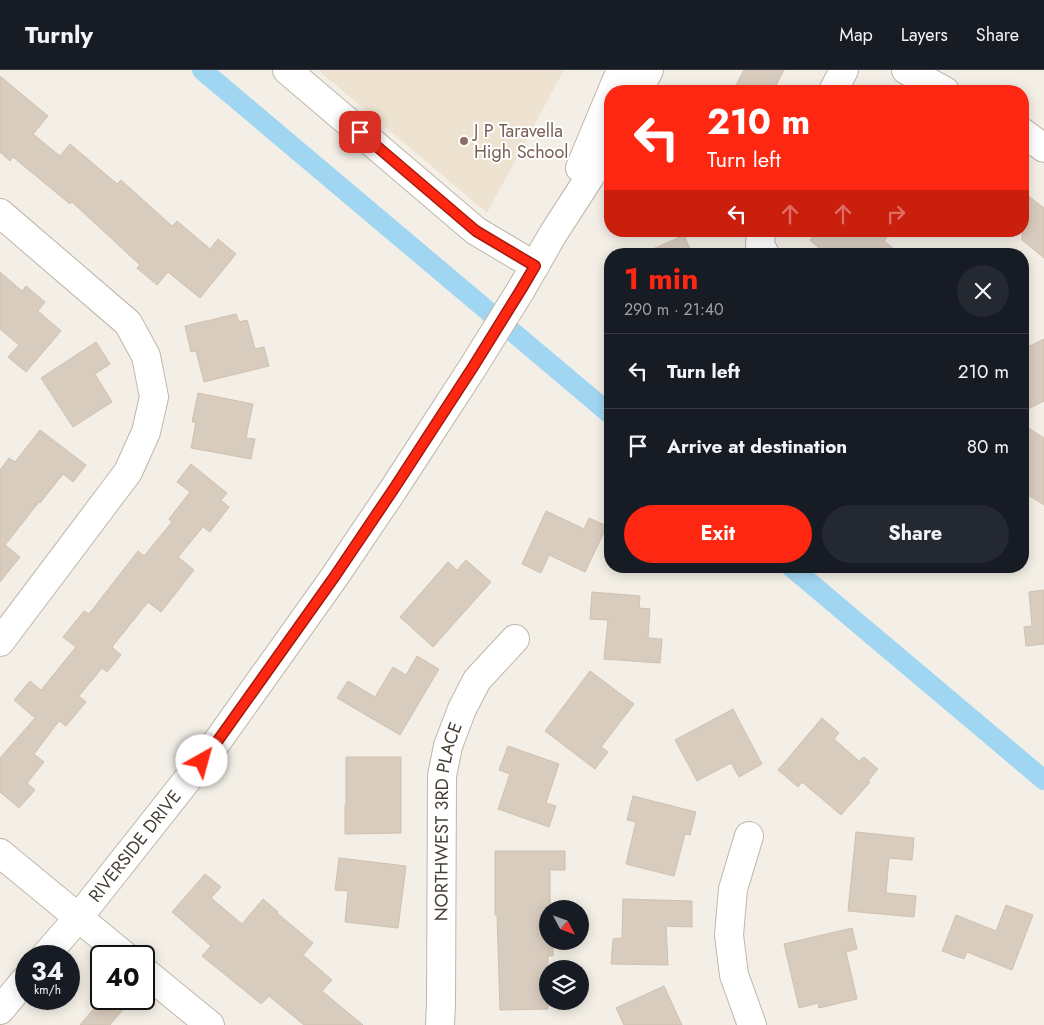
<!DOCTYPE html>
<html lang="en">
<head>
<meta charset="utf-8">
<style>
  body { margin:0; font-family:Jost,sans-serif; background:#242831; color:#f1f3f6; height:100vh; display:flex; flex-direction:column; font-size:19px; white-space:nowrap }
  * { box-sizing:border-box; margin:0 }
  p { font-size:16px; color:#9ea1a6 }
  .icon { flex:none; width:28px; height:28px; fill:none; stroke:currentColor; stroke-width:2; stroke-linecap:round; stroke-linejoin:round }
  .map { position:relative; flex:1; overflow:hidden }
  .side { position:absolute; left:604px; top:178px; width:425px; height:325px; display:flex; flex-direction:column; background:#171b24; border-radius:20px; box-shadow:0 2px 12px #0003 }
  .side>* { flex:none }
  .banner { position:absolute; left:604px; top:15px; width:425px; height:152px; border-radius:20px; box-shadow:0 2px 12px #0003; background:#fe2712; color:#fff; overflow:hidden }
  .needle { width:32px; rotate:131deg }
  .tools { position:absolute; left:539px; top:830px; display:grid; gap:10px }
  .tools a { display:grid; place-items:center; width:50px; height:50px; border-radius:50%; background:#171b24; box-shadow:0 2px 12px #0003; font-size:25px }
  .speed { position:absolute; left:15px; top:875px; display:flex; gap:10px; font-size:25px; font-weight:700; text-align:center }
  .speed>* { display:grid; place-content:center; width:65px; height:65px; border-radius:50%; background:#171b24; box-shadow:0 2px 12px #0003; line-height:1 }
  .speed small { font-size:12px; font-weight:400 }
  .speed .limit { border:2px solid #111; border-radius:8px; background:#fff; color:#111 }
  .pin { position:absolute; display:grid; place-items:center; width:42px; height:42px; color:#fff; margin:-21px; border-radius:10px; box-shadow:0 2px 8px #0006 }
  .me { position:absolute; width:55px; margin:-28px; rotate:38deg; stroke-linejoin:round; filter:drop-shadow(0 0 4px #0008) }
  .turn { display:flex; align-items:center; gap:18px; height:105px; padding:0 20px; font-size:22px }
  .turn .icon { width:65px; height:65px; stroke-width:2.5 }
  .turn b { display:block; font-size:35px; line-height:42px }
  .lanes { display:flex; align-items:center; height:48px; padding:0 20px; background:#0003; justify-content:center; gap:25px; direction:ltr }
  .lanes .off { opacity:.35 }
  .round { display:grid; place-items:center; flex:none; width:52px; height:52px; border-radius:26px; background:#242831 }
  .headline { display:flex; align-items:center; justify-content:space-between; height:85px; padding:0 20px }
  h1 { font-size:30px; font-weight:700; line-height:38px; color:#fe2712 }
  .button { display:flex; gap:10px; margin-top:auto; padding:10px 20px }
  .button a { flex:1; height:58px; border-radius:30px; background:#fe2712; color:#fff; font-size:20px; font-weight:700; line-height:58px; text-align:center }
  .button a+a { background:#242831; color:#f1f3f6 }
  ul { padding:0; list-style:none }
  li { display:flex; align-items:center; gap:15px; height:75px; padding:0 20px; border-top:1px solid #363941 }
  li div { flex:1 }
  li b { display:block; font-size:19px }
  li em { font-style:normal }
  header { display:flex; align-items:center; gap:30px; box-sizing:border-box; height:70px; padding:0 25px; background:#171b24; border-bottom:1px solid #363941 }
  header strong { font-size:24px }
  nav { display:flex; gap:28px; margin-inline-start:auto; font-size:18px }
  .map>svg:first-child { display:block }
  .education { fill:#ede3d0 }
  .lines { fill:none; stroke-linecap:round; stroke-linejoin:round }
  .canal { stroke:#a1d6f2; stroke-width:20 }
  .building { fill:#d8ccbe; stroke:#d0c1ae }
  .minor-casing { stroke:#bfb6a8; stroke-width:30 }
  .minor { stroke:#fff; stroke-width:28 }
  .route-casing { stroke:#a5190c; stroke-width:12 }
  .route { stroke:#fe2712; stroke-width:9 }
  .education-dot { fill:#8d6e63; stroke:#fff; stroke-width:2 }
  .labels { text-anchor:middle; stroke-width:4; stroke-linejoin:round; paint-order:stroke }
  .education-label { font-size:18px; fill:#785e54; stroke:#fff; text-anchor:start }
  .street-label { font-size:18px; fill:#463f35; stroke:#fff }
</style>
</head>
<body>
<header>
<strong>Turnly</strong>
<nav><a>Map</a><a>Layers</a><a>Share</a></nav>
</header>
<div class="map">
<svg width="1044" height="955" viewBox="0 0 1044 955">
  <rect width="100%" height="100%" fill="#f3efe6"/>
  <!-- education -->
  <path class="education" d="M318,0h246l-77,143z"/>
  <g class="lines">
    <!-- canal -->
    <path class="canal" d="M202,0l408,344
      M790,496l254,214"/>
  </g>
  <!-- building -->
  <path class="building" d="M744,0h40l-11,21h-40z
    M0,6l48,40 -15,18 27,22 10,-12 47,40 4,-4 51,46 5,-5 33,28 8,-10 18,15 -36,44 -32,-26 -11,13 -20,-17 3,-3 -68,-63 -2,2 -57,-47 -3,4 -10,-9z
    M1022,121l22,17v50l-22,-18z
    M817,161h75l-8,10 16,13h-74l-16,-14z
    M684,165l8,19h-50z
    M0,202l22,19 4,-5 19,16 -7,9 23,20 -35,41 -18,-15 11,-12 -19,-16z
    M236,244l3,8 8,-2 8,29 9,-2 5,19 -65,16 -8,-31 -5,1 -6,-26z
    M1044,269v62l-22,11v-62z
    M96,272l14,22 -15,10 17,28 -39,25 -32,-49z
    M198,323l55,11 -7,34 9,1 -4,20 -60,-11 5,-26h-4z
    M1022,354l22,14v67l-22,-14z
    M40,360l46,35 -13,17 -10,-8 -23,29 -1,-1 -34,43 15,12 -20,25v-112l9,-12 6,4z
    M191,394l36,29 -6,7 8,7 -19,25 -7,-5 -25,30 16,13 -33,42 -13,-10 -36,45 9,8 -14,17 -5,-4 -23,28 7,6 -20,24 -7,-5 -25,33 10,8 -17,21 8,7 -16,18 -19,-16v-34l35,-40 -21,-18 16,-19 11,9 35,-43 -13,-10 21,-26 5,3 49,-63 6,5 28,-34 -3,-3 21,-27 -13,-10z
    M546,441l38,18 5,-11 18,8 -22,46 -36,-17 -8,18 -19,-9z
    M466,490l25,22 -58,65 -33,-30 48,-55 9,8z
    M1044,520v54l-18,2 -2,-19 8,-1 -3,-34z
    M592,522l48,4 -1,12 11,1 -2,29 14,1 -2,24 -56,-4 4,-39 -18,-1z
    M417,586l22,13 -39,66 -63,-37 11,-17 27,16 18,-30 13,8z
    M590,601l44,33 -33,43 7,5 -13,17 -50,-38z
    M733,639l29,55 -23,13 -8,-14 -34,18 -22,-41z
    M822,648l17,15 -5,6 25,22 5,-4 14,12 -10,12 2,1 -29,33 -39,-33 -4,5 -20,-17z
    M508,676l51,18 -13,39 10,3 -7,21 -51,-18 12,-35 -11,-4z
    M346,687h55v76l-56,1v-29h1z
    M633,726l63,16 -6,23 -5,-1 -11,42 -48,-12 10,-42 -9,-2z
    M856,762l58,6 -2,22 -23,-2 -3,35 30,3 -2,21 -66,-6z
    M495,781h70v19h-15v39h-2v32h5v15h-5v53l-48,1 -3,-95h-2z
    M339,788l67,8 -8,62 -53,-6 3,-31 -13,-1z
    M205,804l16,13 -10,11 31,26 21,-25 15,13 -1,1 36,30 -10,12 29,25 -10,11 41,34h-59l-35,-29 -8,8 -59,-48 9,-10 -39,-34z
    M623,829l69,2v26l-26,-1 2,39 -57,-1 2,-25 9,-1z
    M1006,835l27,10 -21,55 -45,-18 -3,7 -22,-8 14,-36 40,16z
    M852,858l5,21 -11,3 11,47 -38,9 -1,-5 -19,5 -15,-64z
    M664,916l18,39h-58l-8,-17z
    M102,929h14l10,7 -16,19h-30z"/>
  <g class="lines">
    <defs>
      <g id="minor">
        <path d="M287,0l189,161 59,35"/>
        <path d="M906,0l39,21"/>
        <path d="M612,21l9,-21"/>
        <path d="M638,21l11,-21"/>
        <path d="M833,21l11,-21"/>
        <path d="M1022,62l22,16"/>
        <path d="M580,98l30,-72"/>
        <path d="M0,143l128,110 18,33 8,41 -8,35 -18,40 -128,170"/>
        <path d="M761,161l-1,14 5,9"/>
        <path d="M749,766l-16,53 -4,46 5,40 18,50"/>
        <path d="M0,783l125,103"/>
        <path id="s1" d="M45,886l33,-38 136,-172 121,-170 60,-89 78,-120 49,-79 31,-54 51,-79 6,-11"/>
        <path d="M144,901l66,54"/>
        <path d="M0,940l26,-31"/>
        <path id="s2" d="M440,955l1,-21 1,-228 6,-30 14,-37 15,-29 38,-41"/>
      </g>
    </defs>
    <!-- minor casing -->
    <use href="#minor" class="minor-casing"/>
    <!-- minor -->
    <use href="#minor" class="minor"/>
  </g>
  <g class="lines">
    <defs>
      <path id="route" d="M202,691l12,-15 121,-170 60,-89 78,-120 49,-79 13,-22 -59,-35 -116,-99"/>
    </defs>
    <!-- route casing -->
    <use href="#route" class="route-casing"/>
    <!-- route -->
    <use href="#route" class="route"/>
  </g>
  <!-- markers -->
  <circle class="education-dot" cx="464" cy="71" r="5"/>
  <g class="labels">
    <!-- education labels -->
    <g class="education-label">
      <text x="474" y="67">J P Taravella<tspan x="474" dy="21">High School</tspan></text>
    </g>
    <!-- street labels -->
    <g class="street-label">
      <text dy="6" stroke="none"><textPath href="#s2" startOffset="204">NORTHWEST 3RD PLACE</textPath></text>
      <text dy="6" stroke="none"><textPath href="#s1" startOffset="142">RIVERSIDE DRIVE</textPath></text>
    </g>
  </g>
</svg>
<div class="tools">
<a><svg class="needle" viewBox="-14 -14 28 28"><path d="M0-13l5 13h-10z" fill="#e53935"/><path d="M0 13l5-13h-10z" fill="#9ea1a6"/></svg></a>
<a><svg class="icon" aria-label="layers" viewBox="0 0 24 24"><path d="M12 4l9 5-9 5-9-5zM3 14l9 5 9-5"/></svg></a>
</div>
<div class="speed"><div>34<small>km/h</small></div><div class="limit">40</div></div>
<div class="pin" style="left:360px;top:62px;background:#d93025"><svg class="icon" aria-label="arrive" viewBox="0 0 24 24"><path d="M6 21V4h12l-3 4 3 4H6"/></svg></div>
<svg class="me" style="left:202px;top:691px" viewBox="-20 -20 40 40"><circle r="19" fill="#fff"/><path d="M0-13L10 11 0 6-10 11z" fill="#fe2712"/></svg>
<div class="banner">
<div class="turn"><svg class="icon" aria-label="left" viewBox="0 0 24 24"><path d="M17 20v-9H6M10 6l-5 5 5 5"/></svg><div><b>210 m</b>Turn left</div></div>
<div class="lanes"><svg class="icon" aria-label="left" viewBox="0 0 24 24"><path d="M17 20v-9H6M10 6l-5 5 5 5"/></svg><svg class="icon off" aria-label="ahead" viewBox="0 0 24 24"><path d="M12 20V5M6 11l6-6 6 6"/></svg><svg class="icon off" aria-label="ahead" viewBox="0 0 24 24"><path d="M12 20V5M6 11l6-6 6 6"/></svg><svg class="icon off" aria-label="right" viewBox="0 0 24 24"><path d="M7 20v-9h11M14 6l5 5-5 5"/></svg></div>
</div>
<section class="side">
<div class="headline"><div><h1>1 min</h1><p>290 m · 21:40</p></div><a class="round"><svg class="icon" aria-label="close" viewBox="0 0 24 24"><path d="M6 6l12 12M18 6L6 18"/></svg></a></div>
<ul>
<li><svg class="icon" aria-label="left" viewBox="0 0 24 24"><path d="M17 20v-9H6M10 6l-5 5 5 5"/></svg><div><b>Turn left</b></div><em>210 m</em></li>
<li><svg class="icon" aria-label="arrive" viewBox="0 0 24 24"><path d="M6 21V4h12l-3 4 3 4H6"/></svg><div><b>Arrive at destination</b></div><em>80 m</em></li>
</ul>
<div class="button"><a>Exit</a><a>Share</a></div>
</section>
</div>
</body>
</html>
